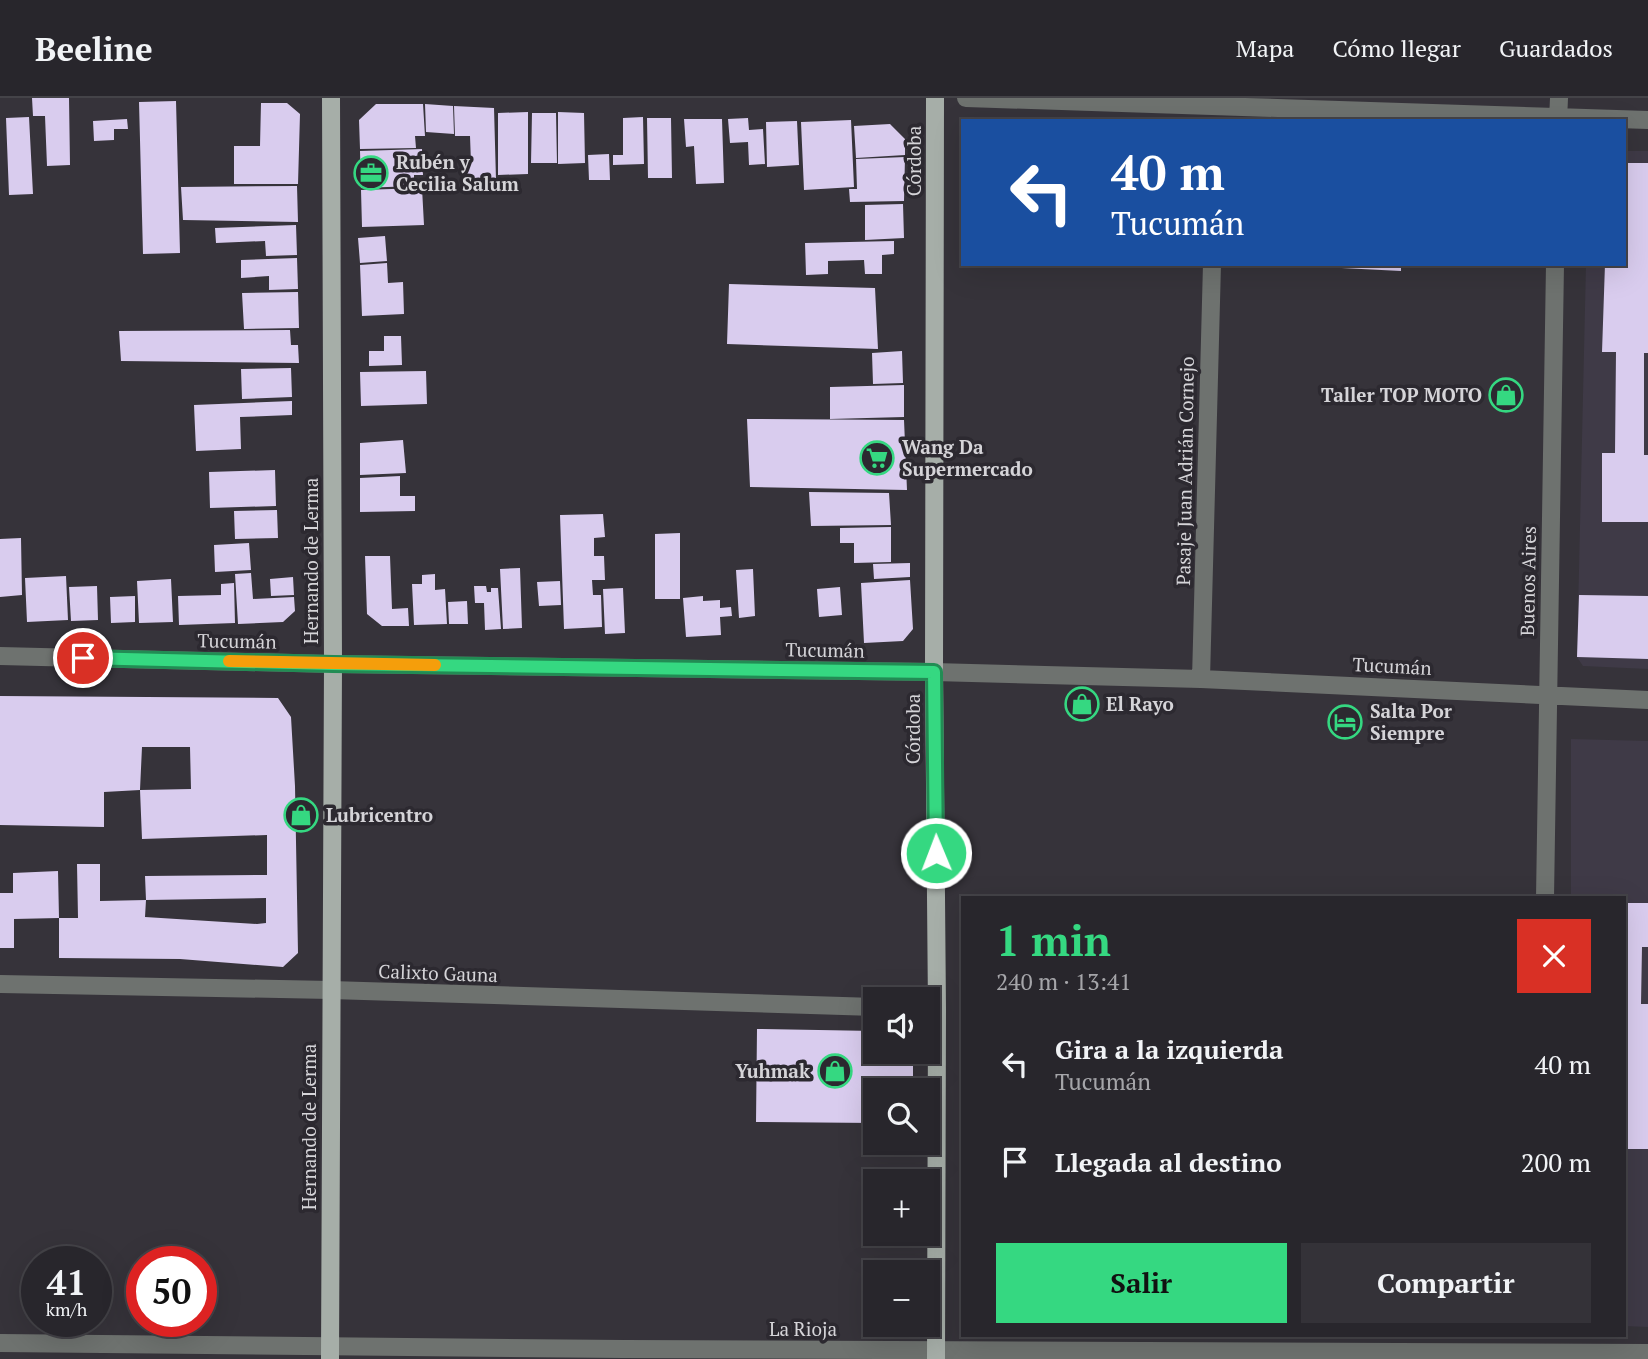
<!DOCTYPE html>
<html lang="es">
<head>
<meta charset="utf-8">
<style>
  body { margin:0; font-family:"PT Serif",serif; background:#343238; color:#f1f3f6; height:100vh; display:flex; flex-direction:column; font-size:26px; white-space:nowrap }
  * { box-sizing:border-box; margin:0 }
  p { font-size:23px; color:#a5a5a9 }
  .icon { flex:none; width:38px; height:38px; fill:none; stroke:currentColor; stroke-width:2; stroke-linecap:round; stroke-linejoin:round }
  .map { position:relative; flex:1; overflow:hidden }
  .side { position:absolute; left:961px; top:798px; width:665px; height:441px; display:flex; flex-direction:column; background:#28262c; border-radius:0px; box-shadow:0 7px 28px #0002,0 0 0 2px #444348 }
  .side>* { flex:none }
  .banner { position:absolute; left:961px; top:21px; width:665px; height:147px; border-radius:0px; box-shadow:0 7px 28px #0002,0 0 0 2px #444348; background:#1a4fa0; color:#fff; overflow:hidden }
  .controls { position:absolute; left:863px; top:889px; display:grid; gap:14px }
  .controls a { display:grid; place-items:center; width:77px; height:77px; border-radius:0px; background:#28262c; box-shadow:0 7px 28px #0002,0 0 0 2px #444348; font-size:35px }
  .speed { position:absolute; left:21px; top:1148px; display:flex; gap:14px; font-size:35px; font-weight:700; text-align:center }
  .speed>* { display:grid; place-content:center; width:91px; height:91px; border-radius:50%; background:#28262c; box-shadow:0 7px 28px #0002,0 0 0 2px #444348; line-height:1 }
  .speed small { font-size:18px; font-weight:400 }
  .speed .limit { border:10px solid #d22; background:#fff; color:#111 }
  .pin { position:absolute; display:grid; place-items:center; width:60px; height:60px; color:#fff; margin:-30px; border:4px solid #fff; border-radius:50%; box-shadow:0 2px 7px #0007 }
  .me { position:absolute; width:77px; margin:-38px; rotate:359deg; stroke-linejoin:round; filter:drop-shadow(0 0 5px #0008) }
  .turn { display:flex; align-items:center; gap:24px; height:147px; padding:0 35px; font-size:32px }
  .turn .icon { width:91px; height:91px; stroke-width:2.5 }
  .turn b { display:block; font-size:49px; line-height:60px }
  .round { display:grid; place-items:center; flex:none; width:74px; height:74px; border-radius:0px; background:#343238 }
  .overview { display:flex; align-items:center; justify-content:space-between; height:119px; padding:0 35px }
  h1 { font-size:42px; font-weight:700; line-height:52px; color:#35d881 }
  .cta { display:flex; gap:14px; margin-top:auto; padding:14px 35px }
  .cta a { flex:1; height:80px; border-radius:0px; background:#35d881; color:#111; font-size:28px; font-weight:700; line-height:80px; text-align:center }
  .cta a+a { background:#343238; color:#f1f3f6 }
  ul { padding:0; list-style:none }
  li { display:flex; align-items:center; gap:21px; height:98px; padding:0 35px }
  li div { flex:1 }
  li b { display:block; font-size:26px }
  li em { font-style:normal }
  header { display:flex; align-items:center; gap:42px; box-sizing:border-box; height:98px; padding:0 35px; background:#28262c; border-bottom:2px solid #444348 }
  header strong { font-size:33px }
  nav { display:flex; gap:38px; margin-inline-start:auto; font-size:24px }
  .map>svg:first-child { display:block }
  .built { fill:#3f3a47 }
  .building { fill:#d9ccee; fill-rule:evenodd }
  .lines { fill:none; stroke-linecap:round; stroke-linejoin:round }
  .minor { stroke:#6e726f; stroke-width:18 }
  .major { stroke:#a6aea8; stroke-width:18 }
  .route-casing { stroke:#228c54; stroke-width:18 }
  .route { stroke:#35d881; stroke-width:12 }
  .slow { stroke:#f59e0b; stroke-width:12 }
  .labels { text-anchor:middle; stroke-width:7; stroke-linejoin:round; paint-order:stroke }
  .street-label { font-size:19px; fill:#d5d4d8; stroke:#2c2930 }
  .poi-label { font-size:19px; font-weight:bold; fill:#d5d4d8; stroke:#2c2930; text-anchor:start }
</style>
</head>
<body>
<header>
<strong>Beeline</strong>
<nav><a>Mapa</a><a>Cómo llegar</a><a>Guardados</a></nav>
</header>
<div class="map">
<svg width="1648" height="1261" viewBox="0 0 1648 1261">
  <rect width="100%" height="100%" fill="#36333a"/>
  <!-- built -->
  <path class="built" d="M1624,53h24v518l-65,-3 -6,-9 9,-393h38z
    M1571,641l77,2v586l-24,-1v-428h-53z"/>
  <!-- building -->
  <path class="building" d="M32,0h37l1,67 -23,1 -2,-50h-12z
    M176,3l4,152 -37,1 -4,-152z
    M261,5h26l13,11 -2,70h-64v-38h26z
    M376,6h47l2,32h-10l1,12 -56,1 -1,-29z
    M425,6l28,2 1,28 -28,-2z
    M454,8l40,2 2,72 -35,1v-18h10l-1,-27h-15z
    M528,14v62l-30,1v-62z
    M558,14l26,1 1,50 -27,1z
    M532,15h24l1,50h-26z
    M29,19l4,77 -24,1 -3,-77z
    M643,19l1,47 -31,1v-10h10v-37z
    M647,20h24l1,60h-24z
    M748,20l1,12 14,-1 2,35 -16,1 -1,-23 -18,1 -2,-24z
    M127,21l1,10h-14v11l-20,1 -1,-20z
    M684,21h38l2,64 -28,1 -2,-38 -8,1z
    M851,22l3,67 -50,3 -3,-68z
    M797,23l2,44 -32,2 -1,-45z
    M890,26l15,15v16l-49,3 -2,-32z
    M422,51l1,26h-9v11l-53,2 -1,-37z
    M609,56l1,26h-21l-1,-25z
    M905,59l-1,44 -54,1 -1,-13h8l-1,-30z
    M1624,65h24v190h-4v102h4v67h-46v-69h13l1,-101h-14l3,-88h19z
    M297,88l1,36 -115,-2 -2,-33z
    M422,90l2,37 -62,2 -1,-37z
    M903,106l1,34 -39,2v-35z
    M296,127l1,30 -31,1 -1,-15 -49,2 -1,-15z
    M385,138l2,25 -27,2 -2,-25z
    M894,143v13l-12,1v19h-17l-1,-14 -36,1v13l-22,1 -1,-32z
    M297,160l1,31 -29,1v-14l-28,2v-18z
    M387,165l1,20 15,-1 1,32 -42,2 -2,-51z
    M1302,166h99v7l-99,-5z
    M729,186l146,4 3,61 -151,-5z
    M298,194l1,36 -55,1 -2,-36z
    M290,232l1,15h7l1,18 -178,-2 -2,-30z
    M384,238h17l1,29 -33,1v-15h15z
    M902,253l1,32 -30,1 -1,-31z
    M291,270l1,29 -50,2 -1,-30z
    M426,273l1,33 -66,2 -1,-34z
    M904,287v32l-74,2v-32z
    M292,303v14l-52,2 1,32 -45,2 -2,-46z
    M747,321l157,1 3,70 -157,-3z
    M403,342l3,33 -46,2v-32z
    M275,372l1,36 -66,2 -1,-36z
    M400,378v20h15v15l-55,1v-34z
    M809,394l80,1 2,32 -80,1z
    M277,412l1,28 -43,1 -1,-28z
    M603,416l2,23 -11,1v18h10l1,24h-13l1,15h8l1,32 -38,2 -4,-114z
    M891,429v35l-37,1v-20h-14v-15z
    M680,435v66h-25v-65z
    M21,440l1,57 -22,2v-58z
    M249,445l2,27 -36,2 -1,-27z
    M365,458h25l2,53 16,-1 1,18h-27l-15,-12z
    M910,465v14l-36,2 -1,-15z
    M520,470l2,60 -19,1 -3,-60z
    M753,471l2,47 -16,2 -3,-48z
    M251,475l2,26 41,-2 1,14 -12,11 -45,2 -3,-50z
    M435,476v16l10,-1 2,35 -33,1 -2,-41h10v-9z
    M66,478l2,44 -41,2 -2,-44z
    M293,479l1,18 -23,1 -1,-17z
    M171,481l2,43 -34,1 -2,-42z
    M910,482l3,49 -10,12 -39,2 -3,-60z
    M560,483l1,24 -22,1 -2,-24z
    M234,485l1,40 -56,2 -1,-29 43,-1v-11z
    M97,488l1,34 -27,1 -2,-34z
    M474,488h12l1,6h4v-4h7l3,41 -16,1 -1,-27h-9z
    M840,489l2,28 -23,2 -2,-28z
    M623,490l2,45 -20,1 -2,-45z
    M1579,497l69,1v63l-71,-2z
    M135,498v26l-24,1 -1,-26z
    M703,498v5l17,-1v8l11,-1 1,9 -12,1 1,18 -35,2 -3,-39z
    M467,503l1,23h-19l-1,-22z
    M0,598l278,2 13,19 4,69 3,167 -15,14 -103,-8 -121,-1v-40h19l-1,-54h23v37l46,-1 -1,17 112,7 9,-1v-25l-120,2 -1,-24 122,-1v-40l-125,4 -2,-49 -36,2v35l-104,-2zM142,649h48l1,42 -51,1z
    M58,773l1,47 -45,1v29h-14v-55h13v-20z
    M1624,805h24v44h-6l-1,57h7v145h-24z
    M757,931l118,2v21h38v38h-38v33l-119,-1z"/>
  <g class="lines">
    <!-- minor -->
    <path class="minor" d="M966,0l682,22
      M1558,23l1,-23
      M0,558l333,8 601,8 267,7 447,21
      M1201,581l11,-415
      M1545,800l10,-634
      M0,886l331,6 544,17
      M0,1245l624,6 1024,4"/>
    <!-- major -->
    <path class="major" d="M935,0l-1,574 3,337 -1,350
      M330,1261l3,-695 -2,-566"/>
  </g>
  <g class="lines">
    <defs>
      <path id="route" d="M83,560l250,6 601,8 2,181"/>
    </defs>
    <!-- route casing -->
    <use href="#route" class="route-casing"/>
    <!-- route -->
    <use href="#route" class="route"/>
    <!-- slow -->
    <path class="slow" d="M229,563l206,4"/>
  </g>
  <!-- icons -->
  <defs>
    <symbol id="office-ring" viewBox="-11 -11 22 22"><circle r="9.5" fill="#2c2930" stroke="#35d881" stroke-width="1.5"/><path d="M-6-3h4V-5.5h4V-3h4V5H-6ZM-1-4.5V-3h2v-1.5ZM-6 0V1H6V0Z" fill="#35d881"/></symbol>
    <symbol id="shop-ring" viewBox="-11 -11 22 22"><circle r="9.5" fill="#2c2930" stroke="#35d881" stroke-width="1.5"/><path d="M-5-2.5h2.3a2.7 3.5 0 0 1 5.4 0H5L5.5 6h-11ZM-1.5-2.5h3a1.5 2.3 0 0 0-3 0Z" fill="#35d881"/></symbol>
    <symbol id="supermarket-ring" viewBox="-11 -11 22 22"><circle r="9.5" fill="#2c2930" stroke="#35d881" stroke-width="1.5"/><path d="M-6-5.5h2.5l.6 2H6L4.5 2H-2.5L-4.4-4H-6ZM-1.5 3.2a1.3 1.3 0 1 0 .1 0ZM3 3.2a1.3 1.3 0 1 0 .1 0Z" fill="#35d881"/></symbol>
    <symbol id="hotel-ring" viewBox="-11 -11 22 22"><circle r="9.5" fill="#2c2930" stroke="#35d881" stroke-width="1.5"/><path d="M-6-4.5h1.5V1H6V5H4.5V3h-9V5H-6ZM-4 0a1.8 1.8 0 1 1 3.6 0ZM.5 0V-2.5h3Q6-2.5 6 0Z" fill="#35d881"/></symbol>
  </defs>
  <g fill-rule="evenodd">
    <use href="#office-ring" x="352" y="56" width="38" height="38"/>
    <use href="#shop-ring" x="1487" y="278" width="38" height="38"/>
    <use href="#supermarket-ring" x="858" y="341" width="38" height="38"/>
    <use href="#shop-ring" x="1063" y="587" width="38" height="38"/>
    <use href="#hotel-ring" x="1326" y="605" width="38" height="38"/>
    <use href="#shop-ring" x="282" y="698" width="38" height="38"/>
    <use href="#shop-ring" x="816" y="954" width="38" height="38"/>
  </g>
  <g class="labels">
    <!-- street labels -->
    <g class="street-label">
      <text transform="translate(914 63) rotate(-90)" y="7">Córdoba</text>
      <text transform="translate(1185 373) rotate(-89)" y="7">Pasaje Juan Adrián Cornejo</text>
      <text transform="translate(311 463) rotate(-90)" y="7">Hernando de Lerma</text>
      <text transform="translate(1528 483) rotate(-89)" y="7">Buenos Aires</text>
      <text transform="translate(237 543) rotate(1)" y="7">Tucumán</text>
      <text transform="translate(825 552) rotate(1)" y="7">Tucumán</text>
      <text transform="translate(1392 568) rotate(3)" y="7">Tucumán</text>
      <text transform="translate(913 631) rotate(-90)" y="7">Córdoba</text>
      <text transform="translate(438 875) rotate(2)" y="7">Calixto Gauna</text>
      <text transform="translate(309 1029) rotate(-90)" y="7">Hernando de Lerma</text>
      <text x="803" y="1238">La Rioja</text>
    </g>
    <!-- poi labels -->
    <g class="poi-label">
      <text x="396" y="71">Rubén y<tspan x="396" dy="22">Cecilia Salum</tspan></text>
      <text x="1482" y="304" text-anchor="end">Taller TOP MOTO</text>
      <text x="902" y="356">Wang Da<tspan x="902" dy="22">Supermercado</tspan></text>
      <text x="1106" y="613">El Rayo</text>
      <text x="1370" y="620">Salta Por<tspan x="1370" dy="22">Siempre</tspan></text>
      <text x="326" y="724">Lubricentro</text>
      <text x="810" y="980" text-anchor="end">Yuhmak</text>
    </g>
  </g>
</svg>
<div class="controls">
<a><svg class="icon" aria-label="sound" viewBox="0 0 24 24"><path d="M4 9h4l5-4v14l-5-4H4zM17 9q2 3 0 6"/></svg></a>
<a><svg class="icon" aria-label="search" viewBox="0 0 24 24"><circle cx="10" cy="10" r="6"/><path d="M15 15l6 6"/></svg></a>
<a>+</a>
<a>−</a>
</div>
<div class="speed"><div>41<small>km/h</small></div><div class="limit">50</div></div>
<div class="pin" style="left:83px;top:560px;background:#d93025"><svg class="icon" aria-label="arrive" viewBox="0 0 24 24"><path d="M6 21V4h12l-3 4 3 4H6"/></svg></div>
<svg class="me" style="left:936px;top:755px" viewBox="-20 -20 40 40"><circle r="17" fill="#35d881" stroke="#fff" stroke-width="3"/><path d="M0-11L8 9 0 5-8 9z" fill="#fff"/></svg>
<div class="banner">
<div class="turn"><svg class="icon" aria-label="left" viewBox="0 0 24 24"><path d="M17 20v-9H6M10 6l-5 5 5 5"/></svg><div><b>40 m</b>Tucumán</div></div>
</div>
<section class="side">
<div class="overview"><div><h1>1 min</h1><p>240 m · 13:41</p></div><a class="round" style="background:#d93025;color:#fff"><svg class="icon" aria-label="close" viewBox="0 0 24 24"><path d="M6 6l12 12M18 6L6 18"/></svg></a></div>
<ul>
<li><svg class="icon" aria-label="left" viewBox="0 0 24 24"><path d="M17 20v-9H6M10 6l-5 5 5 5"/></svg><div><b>Gira a la izquierda</b><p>Tucumán</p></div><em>40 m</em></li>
<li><svg class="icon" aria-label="arrive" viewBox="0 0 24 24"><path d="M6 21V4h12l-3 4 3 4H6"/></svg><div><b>Llegada al destino</b></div><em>200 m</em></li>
</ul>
<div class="cta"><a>Salir</a><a>Compartir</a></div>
</section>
</div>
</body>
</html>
